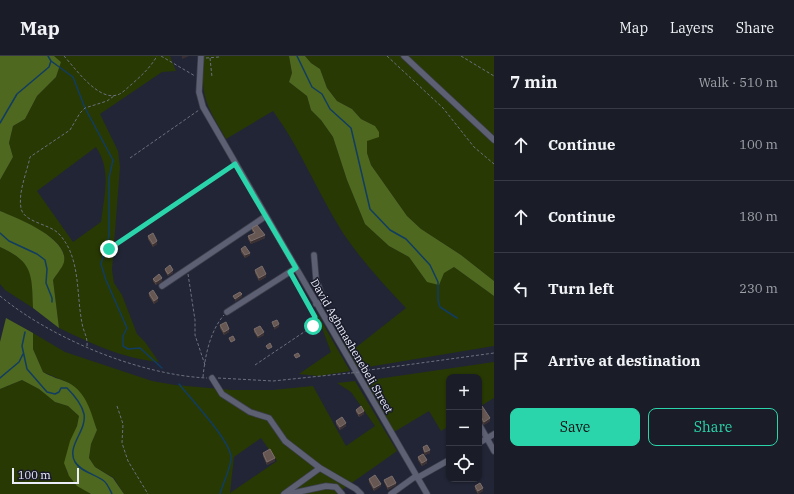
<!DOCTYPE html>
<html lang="en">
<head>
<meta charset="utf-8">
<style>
	:root { --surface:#1a1c28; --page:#272934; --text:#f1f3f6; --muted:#9fa1a8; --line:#383a45; --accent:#2bd5ac }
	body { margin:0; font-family:"IBM Plex Serif",serif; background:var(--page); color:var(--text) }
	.controls { position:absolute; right:12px; bottom:12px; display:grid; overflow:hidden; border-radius:8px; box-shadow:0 1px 3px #0004 }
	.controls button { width:36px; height:36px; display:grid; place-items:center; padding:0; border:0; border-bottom:1px solid var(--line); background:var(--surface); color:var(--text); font:20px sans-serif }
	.scale { position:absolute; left:12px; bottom:10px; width:67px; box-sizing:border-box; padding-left:4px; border:2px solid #ebedf8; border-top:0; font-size:11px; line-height:14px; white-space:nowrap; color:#ebedf8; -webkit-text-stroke:3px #191b2b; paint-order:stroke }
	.stop { position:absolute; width:12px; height:12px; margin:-9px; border:3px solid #2bd5ac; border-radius:50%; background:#fff }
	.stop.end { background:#2bd5ac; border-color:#fff; box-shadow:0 1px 4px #0008 }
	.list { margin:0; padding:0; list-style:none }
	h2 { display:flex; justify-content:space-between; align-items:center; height:52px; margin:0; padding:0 16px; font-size:17px }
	h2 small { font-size:13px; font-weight:400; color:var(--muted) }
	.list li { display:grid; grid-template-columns:26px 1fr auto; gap:12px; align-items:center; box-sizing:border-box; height:72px; padding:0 16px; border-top:1px solid var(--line) }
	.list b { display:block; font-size:15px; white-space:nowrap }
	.list em { font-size:13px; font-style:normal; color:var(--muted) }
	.actions { display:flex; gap:8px; padding:12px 16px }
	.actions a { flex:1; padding:9px 0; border:1px solid var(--accent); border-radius:8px; text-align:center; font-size:14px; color:var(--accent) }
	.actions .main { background:var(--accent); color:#111 }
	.icon { flex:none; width:22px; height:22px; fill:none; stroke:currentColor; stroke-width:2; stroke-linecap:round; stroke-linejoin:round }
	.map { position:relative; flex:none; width:494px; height:438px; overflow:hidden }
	header { display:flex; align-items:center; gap:24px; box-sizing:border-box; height:56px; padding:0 20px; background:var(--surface); border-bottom:1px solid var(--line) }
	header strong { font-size:19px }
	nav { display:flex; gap:22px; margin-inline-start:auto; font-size:14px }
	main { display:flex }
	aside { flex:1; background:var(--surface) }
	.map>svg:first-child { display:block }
	.green { fill:#283904; fill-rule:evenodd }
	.forest { fill:#4e681f }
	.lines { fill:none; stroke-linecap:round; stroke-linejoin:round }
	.stream { stroke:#113c63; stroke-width:1.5 }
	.minor-casing { stroke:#3d3f4c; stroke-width:7 }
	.path { stroke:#6d707e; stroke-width:1; stroke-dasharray:3 2; stroke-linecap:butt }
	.minor { stroke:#5d6073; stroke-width:5.5 }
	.path-bridge { stroke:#6d707e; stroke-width:1; stroke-dasharray:3 2; stroke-linecap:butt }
	.wall { fill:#56453e }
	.shaded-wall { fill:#3b3032 }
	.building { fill:#665752; stroke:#7b6e6c }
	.route { stroke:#2bd5ac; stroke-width:5 }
	.labels { text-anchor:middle; stroke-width:3; stroke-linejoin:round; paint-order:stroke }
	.street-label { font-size:11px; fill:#ebedf8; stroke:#191b2b }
</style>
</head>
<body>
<header>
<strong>Map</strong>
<nav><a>Map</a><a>Layers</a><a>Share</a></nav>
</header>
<main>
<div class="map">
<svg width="494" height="438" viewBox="0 0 494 438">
	<rect width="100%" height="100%" fill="#222535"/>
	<path class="green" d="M54,0H170L176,15L162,16L100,58L118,95L120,111L112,214L114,227L122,239L137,278L145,286L159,306C121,302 93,288 59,272L53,224C56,219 63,211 64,205C69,182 17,163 0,155V124L13,101L9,87L13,70L25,63L37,40L56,21L61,6ZM96,91C112,115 104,140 101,166L73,186L37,135Z
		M204,0H289L292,17L289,26L307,40L311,54L321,64L333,81L347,124L365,168L389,190L409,201L427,226L454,211L494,240V290L356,313L340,286L346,284L354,293L406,252C384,229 361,204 343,177C318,138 301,93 273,55L226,83C206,48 200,41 204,0Z
		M305,0H401L494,88V225L461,199L421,173L407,160L371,109L367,97V85L375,70L361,63L352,53L337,45L327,32L320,13L311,7Z
		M406,0H494V82Z
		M0,191C34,207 32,217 33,252L5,234L0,228Z
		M316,256L350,315L319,320L299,318L331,296Z
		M33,277L65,296L152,325L175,329L232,334H273L313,330L346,390L375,370L351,336L337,327L355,325L397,395L336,438H124L114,422L95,411L89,402L91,388L97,374L79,335L69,327L43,316L33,293ZM261,382L277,405L230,437L234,401Z
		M494,306V342L479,351V321H449V370L441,375L429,355L394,376L363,325Z
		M22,324L39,333L55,346L68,350L79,360C73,396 46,412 91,438H0V333Z"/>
	<path class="forest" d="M0,0H54L61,6L56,21L37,40L25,63L13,70L9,87L13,101L0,124Z
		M289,0H305L311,7L320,13L327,32L337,45L352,53L361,63L375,70L379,76V81L367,85V97L371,109L407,160L421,173L461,199L494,225V240L454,211L444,217L439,229L427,226L409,201L389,190L365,168L347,124L333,81L321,64L311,54L307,40L289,26L292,17Z
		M0,155C17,162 69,182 64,206C63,211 56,219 53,224L59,272L33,252C32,218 33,206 0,191Z
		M6,262L33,277V293L43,316C51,321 60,323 69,327C87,337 91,357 97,374L91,388L89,402L95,411L113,422L124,438H91L77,430L69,420L64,407L70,385L77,370L79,360L68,350L55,346L39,333L22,324L0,333V286Z"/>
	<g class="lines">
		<path class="stream" d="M297,0L312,31L322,38L330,53L351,72L370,153L390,174L406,183L430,209L438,226V244L440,251L457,262
			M51,5L73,21L85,52L113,104L109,122V180L101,208L106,224L127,272L123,280V290L128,293L140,292L162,312
			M0,67L17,38L49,11L51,5L48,0
			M0,177L9,185L37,198L45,204L47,213L46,227L52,242V246
			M25,276L22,290L27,313L47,336L55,338L59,336L61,332H67C74,339 82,349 84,358C87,375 66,390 75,406C81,416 95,418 104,425C107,427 110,434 112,438
			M0,322L19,306L23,298
			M179,328C190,342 233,387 231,403C230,414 223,427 220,438"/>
		<g class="minor-casing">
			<path id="minor" d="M201,0L199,36L203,51L427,438
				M404,0L494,84
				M314,199L316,223L323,242L321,246L316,248
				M162,230L266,160
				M227,256L296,212
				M212,322L222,338L250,356L269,362L285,385L320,412L356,433L361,438
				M479,368L494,395
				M479,387L494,378
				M417,422L449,404
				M284,438L320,412
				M289,438L326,430L336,431L342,438
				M391,438L416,420"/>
		</g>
		<path class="path" d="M64,0C75,12 98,45 117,39C122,38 128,31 132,28C142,19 150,12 157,0
			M161,0L195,20
			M387,0L443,52L474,91L494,108
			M461,0L494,20
			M206,2L219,1
			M210,2L212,21
			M130,102L199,54
			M109,193L231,110
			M188,218L195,264V279L205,309
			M0,240C52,283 140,319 207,322
			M87,290C88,281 83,275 82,267C76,237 81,200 58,177C49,168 23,166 21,152C18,136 27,116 30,101L70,74L80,57L85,52L107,45L114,40
			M255,309L313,270L315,267V261L292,220
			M362,315L494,297
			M203,321C205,300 210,275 224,259
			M218,322L273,325L350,317
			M117,350L123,368L122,387L128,405L148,438"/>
		<use href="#minor" class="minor"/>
		<path class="path-bridge" d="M351,317L360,316"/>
	</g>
	<path class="wall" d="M252,172L265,182L251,188L248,183V180L254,177L252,175Z
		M148,180L157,188L153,191L148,183Z
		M241,193L250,199L245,202L241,196Z
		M165,213L173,217L168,220L165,215Z
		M255,214L266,221L259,225L255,217Z
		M153,223L162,225L156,229L153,225Z
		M149,237L158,245L154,248L149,240Z
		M220,269L229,276L224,279L220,272Z
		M254,273L264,279L258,282L254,276Z
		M479,352L490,365L484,369L479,360Z
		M356,354L364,358L359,361L356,356Z
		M336,365L346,370L340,374L336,368Z
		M423,391L430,397L425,399L423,394Z
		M263,397L275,405L267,409L263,400Z
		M418,401L427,407L422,410L418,404Z
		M369,423L381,430L374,435L369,426Z
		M384,424L396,429L388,434L384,426Z
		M475,430L483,435L478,438L475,433Z"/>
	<path class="shaded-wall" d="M182,0H189L182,3Z
		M265,179V182L251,188V185Z
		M157,185V188L153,191V188Z
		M250,197V199L245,202V199Z
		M173,214V217L168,220V218Z
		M266,218V221L259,225V222Z
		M162,222V225L156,229V226Z
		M242,238V241L235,246V243Z
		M158,242V245L154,248V245Z
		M279,268V271L274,274V271Z
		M229,273V276L224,279V276Z
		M264,276V279L258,282V280Z
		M364,355V358L359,361V358Z
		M490,362V365L484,369V366Z
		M346,367V370L340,374V371Z
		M430,394V397L425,399V396Z
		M275,402V405L267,409V406Z
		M427,404V407L422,410V407Z
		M396,427V429L388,434V431Z
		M381,428V430L374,435V432Z
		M483,432V435L478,438V435Z"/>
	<path class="building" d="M257,169L265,179L251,185L248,180L255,177L252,172Z
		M153,177L157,185L153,188L148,180Z
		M245,190L250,197L245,199L241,193Z
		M170,209L173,214L168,218L165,213Z
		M262,210L266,218L259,222L255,214Z
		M159,218L162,222L156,226L153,223Z
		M153,234L158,242L154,245L149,237Z
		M240,236L242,238L235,243L233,240Z
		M277,264L279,268L274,271L272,266Z
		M226,266L229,273L224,276L220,269Z
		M260,270L264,276L258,280L254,273Z
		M233,280L235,284L231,286L229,282Z
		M270,287L272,291L268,293L266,290Z
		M298,297L300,300L296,302L294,299Z
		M361,350L364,355L359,358L356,354Z
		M482,350L490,362L484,366L479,357V352Z
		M342,361L346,367L340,371L336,365Z
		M427,389L430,394L425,396L423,391Z
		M270,393L275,402L267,406L263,397Z
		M423,398L427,404L422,407L418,401Z
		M375,419L381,428L374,432L369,423Z
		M392,420L396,427L388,431L384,424Z
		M480,427L483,432L478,435L475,430Z"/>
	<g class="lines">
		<path class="route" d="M109,193L235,108L296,212L290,216L315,261V267L313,270"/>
	</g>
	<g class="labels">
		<g class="street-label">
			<text transform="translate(352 290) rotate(60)" y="4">David Aghmashenebeli Street</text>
		</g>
	</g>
</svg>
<div class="controls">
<button>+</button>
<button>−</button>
<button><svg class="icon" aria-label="locate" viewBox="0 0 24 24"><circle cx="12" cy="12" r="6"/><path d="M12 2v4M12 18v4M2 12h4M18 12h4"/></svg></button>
</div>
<div class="scale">100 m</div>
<div class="stop" style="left:313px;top:270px"></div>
<div class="stop end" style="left:109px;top:193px"></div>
</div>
<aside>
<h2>7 min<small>Walk · 510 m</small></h2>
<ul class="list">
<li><svg class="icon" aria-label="ahead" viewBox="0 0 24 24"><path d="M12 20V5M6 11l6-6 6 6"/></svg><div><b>Continue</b></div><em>100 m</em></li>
<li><svg class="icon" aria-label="ahead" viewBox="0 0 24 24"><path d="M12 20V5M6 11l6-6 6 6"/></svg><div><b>Continue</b></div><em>180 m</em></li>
<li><svg class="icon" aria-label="left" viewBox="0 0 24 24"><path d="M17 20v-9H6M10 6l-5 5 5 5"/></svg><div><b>Turn left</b></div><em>230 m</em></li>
<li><svg class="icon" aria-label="arrive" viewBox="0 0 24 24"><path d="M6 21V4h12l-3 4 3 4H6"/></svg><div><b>Arrive at destination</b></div></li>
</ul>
<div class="actions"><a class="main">Save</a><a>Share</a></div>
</aside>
</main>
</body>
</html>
